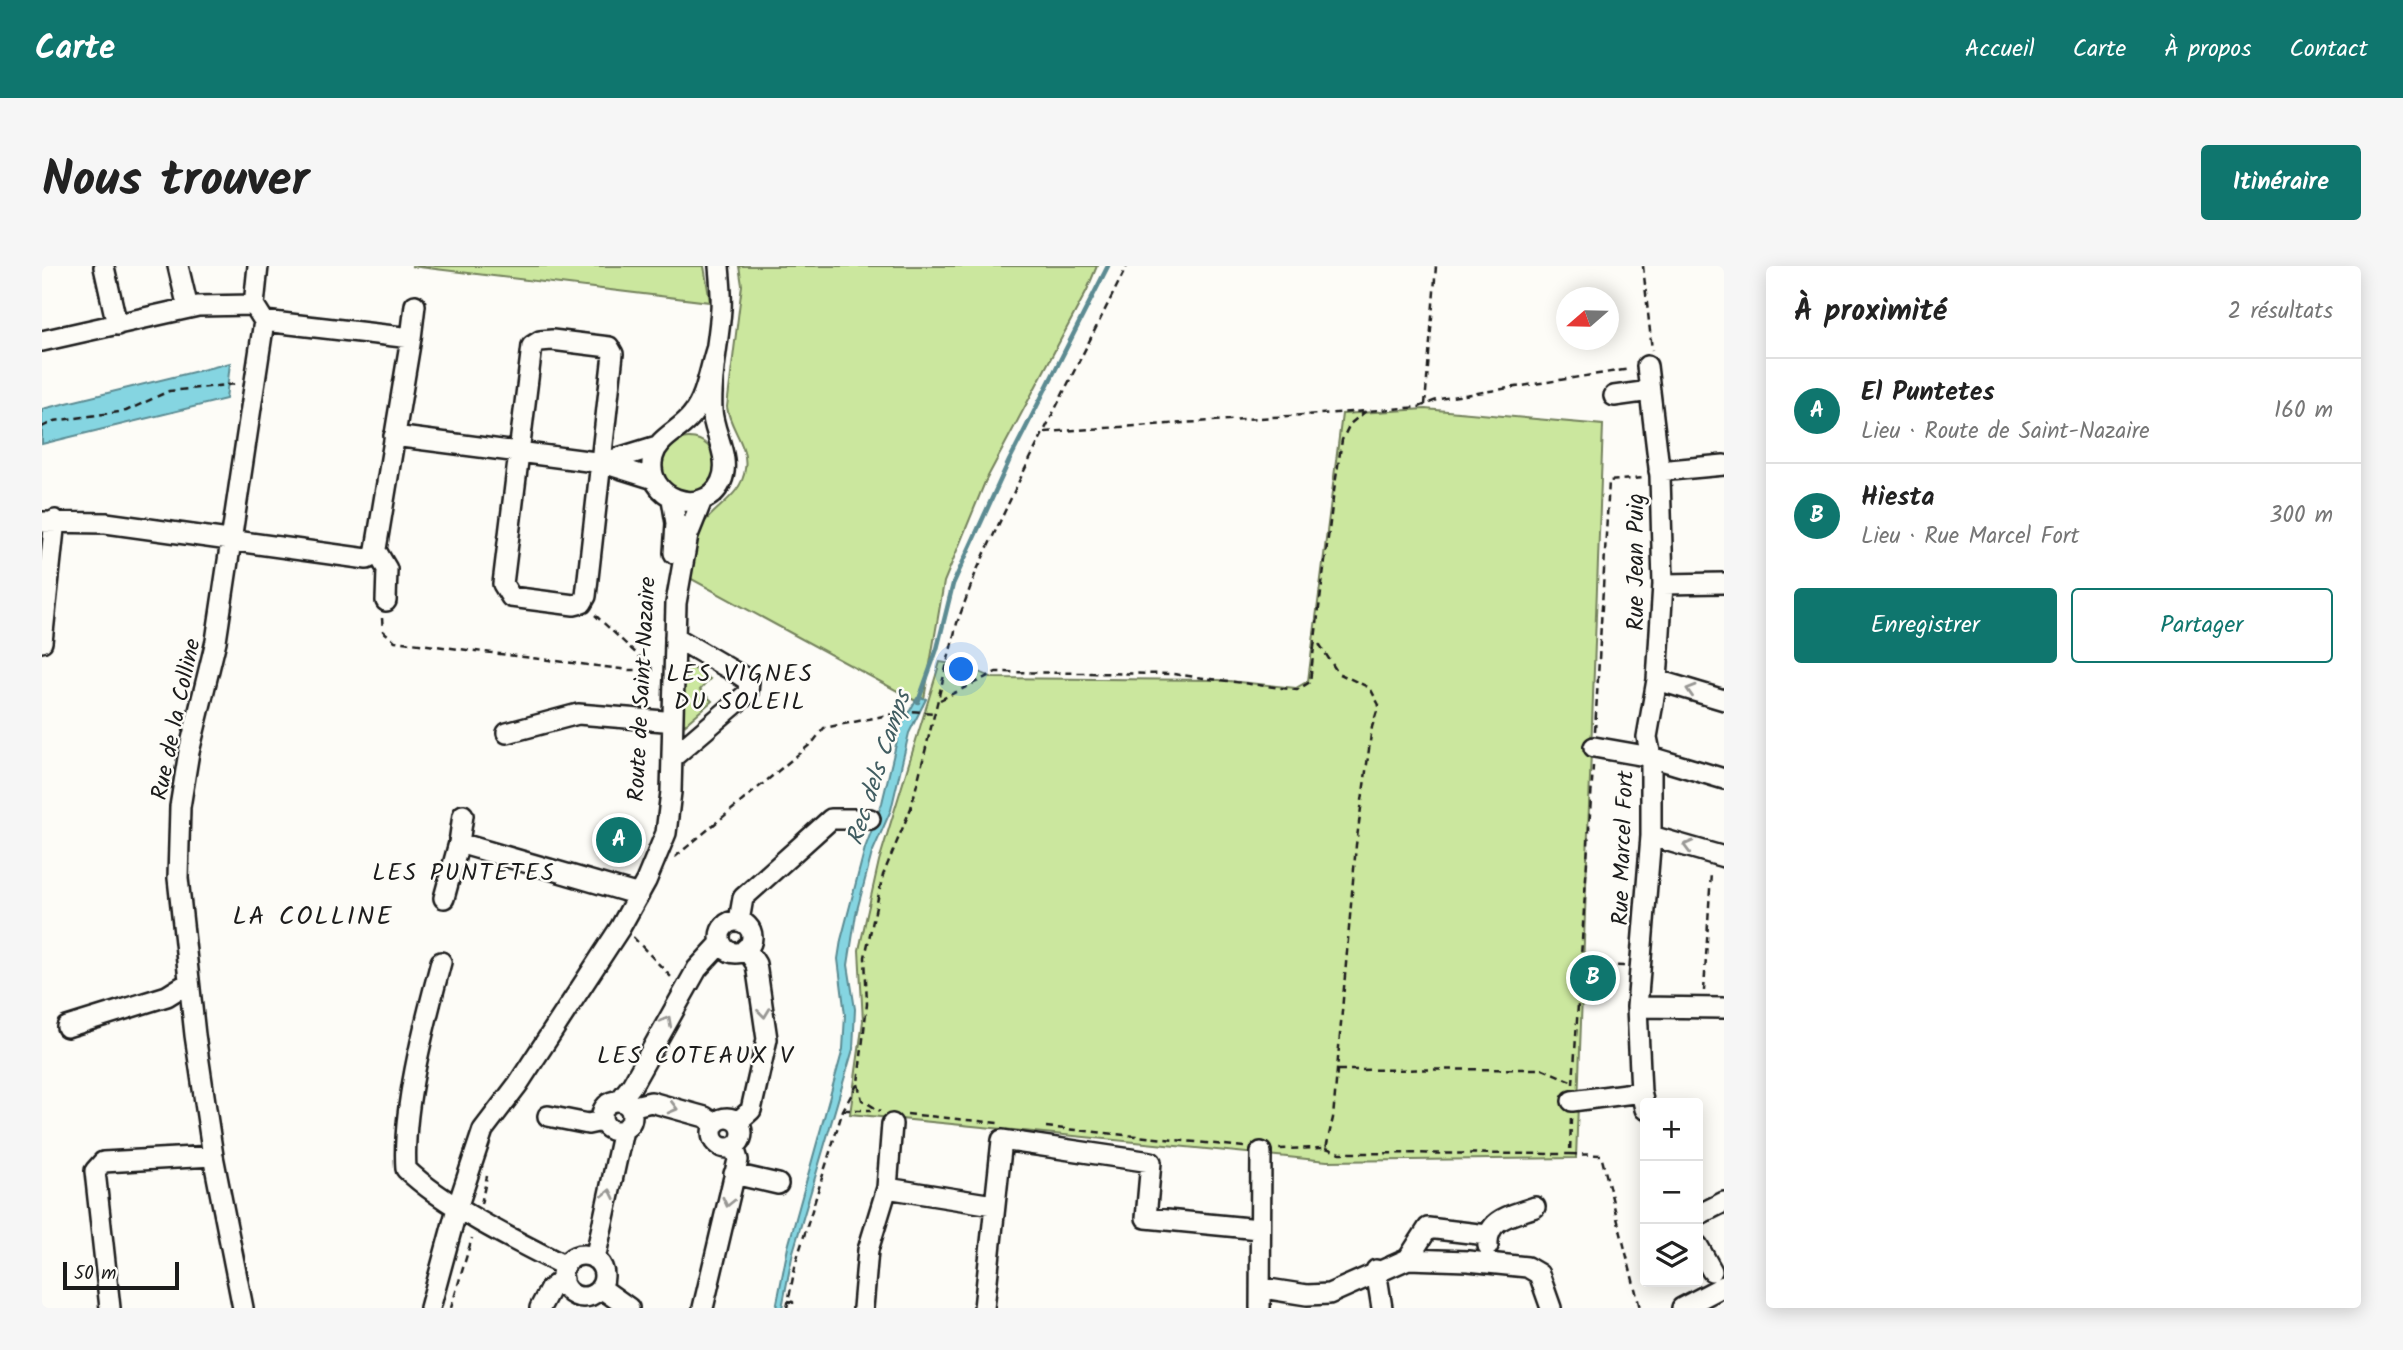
<!DOCTYPE html>
<html lang="fr">
<head>
<meta charset="utf-8">
<style>
	:root { --surface:#fff; --page:#f6f6f6; --text:#222; --muted:#767676; --line:#e0e0e0; --accent:#0f766e }
	body { margin:0; font-family:Kalam,sans-serif; background:var(--page); color:var(--text) }
	.controls { position:absolute; right:21px; bottom:21px; display:grid; overflow:hidden; border-radius:7px; box-shadow:0 4px 18px #0003 }
	.controls button { width:63px; height:63px; display:grid; place-items:center; padding:0; border:0; border-bottom:2px solid var(--line); background:var(--surface); color:var(--text); font:35px sans-serif }
	.compass { position:absolute; left:1514px; top:21px; width:63px; height:63px; border-radius:50%; background:var(--surface); box-shadow:0 4px 18px #0003; rotate:250deg }
	.scale { position:absolute; left:21px; bottom:18px; width:116px; box-sizing:border-box; padding-left:7px; border:4px solid #1c1c1c; border-top:0; font-size:19px; line-height:24px; white-space:nowrap; color:#1c1c1c; -webkit-text-stroke:5px #fdfcf7; paint-order:stroke }
	.you { position:absolute; left:920px; top:404px; width:24px; height:24px; margin:-18px; border:5px solid #fff; border-radius:50%; background:#1a73e8; box-shadow:0 0 0 10px #1a73e833 }
	.badge { display:grid; place-items:center; width:46px; height:46px; border-radius:50%; background:var(--accent); color:#fff; font-size:23px; font-weight:700 }
	.pin { position:absolute; translate:-50% -50%; border:4px solid #fff; box-shadow:0 2px 7px #0006 }
	.list { margin:0; padding:0; list-style:none }
	h2 { display:flex; justify-content:space-between; align-items:center; height:91px; margin:0; padding:0 28px; font-size:30px }
	h2 small { font-size:23px; font-weight:400; color:var(--muted) }
	.list li { display:grid; grid-template-columns:46px 1fr auto; gap:21px; align-items:center; box-sizing:border-box; height:105px; padding:0 28px; border-top:2px solid var(--line) }
	.list b { display:block; font-size:26px; white-space:nowrap }
	.list p { margin:0; font-size:23px; white-space:nowrap; color:var(--muted) }
	.list em { font-size:23px; font-style:normal; color:var(--muted) }
	.actions { display:flex; gap:14px; padding:21px 28px }
	.actions a { flex:1; padding:16px 0; border:2px solid var(--accent); border-radius:7px; text-align:center; font-size:24px; color:var(--accent) }
	.actions .main { background:var(--accent); color:#fff }
	.icon { flex:none; width:38px; height:38px; fill:none; stroke:currentColor; stroke-width:2; stroke-linecap:round; stroke-linejoin:round }
	.map { position:relative; flex:none; width:1682px; height:1042px; overflow:hidden; border-radius:7px }
	header { display:flex; align-items:center; gap:42px; box-sizing:border-box; height:98px; padding:0 35px; background:var(--accent); color:#fff }
	header strong { font-size:33px }
	nav { display:flex; gap:38px; margin-inline-start:auto; font-size:24px }
	.intro { display:flex; align-items:center; justify-content:space-between; box-sizing:border-box; height:168px; padding:0 42px }
	h1 { margin:0; font-size:49px }
	.button { padding:18px 32px; border-radius:7px; background:var(--accent); color:#fff; font-size:24px; font-weight:700 }
	main { display:flex; gap:42px; padding:0 42px }
	aside { flex:1; background:var(--surface); border-radius:7px; box-shadow:0 4px 18px #0003 }
	.map>svg:first-child { display:block }
	.green { fill:#cbe79e; stroke:#74825d; stroke-width:2 }
	.water { fill:#85d5e1; stroke:#5b8b92; stroke-width:2 }
	.lines { fill:none; stroke-linecap:round; stroke-linejoin:round }
	.stream { stroke:#5b8b92; stroke-width:4.5 }
	.minor-casing { stroke:#1c1c1c; stroke-width:24 }
	.path { stroke:#1c1c1c; stroke-width:2.5; stroke-dasharray:7 5; stroke-linecap:butt }
	.minor { stroke:#fdfcf7; stroke-width:19 }
	.oneway { stroke:#989794 }
	.labels { text-anchor:middle; stroke-width:5; stroke-linejoin:round; paint-order:stroke }
	.street-label { font-size:23px; fill:#1c1c1c; stroke:#fdfcf7 }
	.neighbourhood-label { font-size:24px; letter-spacing:2px; fill:#1c1c1c; stroke:#fdfcf7 }
	.water-label { font-size:24px; font-style:italic; fill:#415d61; stroke:#fdfcf7 }
	.quarter-label { font-size:26px; letter-spacing:2px; fill:#1c1c1c; stroke:#fdfcf7 }
</style>
</head>
<body>
<header>
<strong>Carte</strong>
<nav><a>Accueil</a><a>Carte</a><a>À propos</a><a>Contact</a></nav>
</header>
<div class="intro"><h1>Nous trouver</h1><a class="button">Itinéraire</a></div>
<main>
<div class="map">
<svg width="1682" height="1042" viewBox="0 0 1682 1042">
	<rect width="100%" height="100%" fill="#fdfcf7"/>
	<filter id="ink" filterUnits="userSpaceOnUse"><feTurbulence type="fractalNoise" baseFrequency=".0143" numOctaves="2"/><feDisplacementMap in="SourceGraphic" scale="14" xChannelSelector="R" yChannelSelector="G"/><feConvolveMatrix kernelMatrix="1 2 1 2 8 2 1 2 1" color-interpolation-filters="sRGB"/></filter>
	<g filter="url(#ink)">
		<path class="green" d="M369,0H662L668,36Z
			M697,0H1055L1045,24L943,216L902,316L881,439L644,310C649,295 651,270 661,258C675,239 700,229 703,203C707,180 688,163 685,141L700,19Z
			M1383,143L1561,159L1534,892L1285,895L808,848L821,755L817,684L837,595L898,396L923,400L951,412L1177,414L1254,422L1266,415L1300,148Z
			M620 199a27 27 0 1 1 54 0a27 27 0 1 1-54 0Z
			M640,395L668,413L658,424L670,435L640,461Z"/>
		<path class="water" d="M188,97L184,133L0,178V143Z
			M878,431L884,433L867,467L849,544L830,587L814,648L806,699L813,743L811,783L751,986L740,1042H734L746,981L801,783L803,749L796,693L799,674L823,582L840,537L858,462L875,432Z"/>
		<g class="lines">
			<path class="stream" d="M876,436L895,383L911,318L967,195L1066,0"/>
			<g class="minor-casing">
				<path id="minor" d="M136,0L146,42
					M62,1L75,59
					M369,72L373,39
					M510,74L567,81L571,88L544,330L540,337L532,339L469,331L461,318L490,80L498,75Z
					M0,75L156,40L212,39
					M674,84C667,106 664,132 650,149C638,165 616,171 611,191C601,232 661,254 679,216C690,193 671,167 670,144C668,110 677,76 679,43C680,29 678,14 677,0
					M1572,130L1608,125
					M352,170L561,197L612,213
					M563,196L615,180
					M1617,205L1682,199
					M630,233L634,257L632,287
					M0,256L64,257L325,293L333,289L369,72L222,55
					M335,286L345,303L344,335
					M1621,318L1682,317
					M0,376L13,254
					M1615,414L1682,434
					M465,467L536,448L622,455
					M1552,481L1609,491L1682,513
					M630,492L706,427L707,415L698,409L633,371
					M1609,570L1682,591
					M417,577L421,549
					M402,632L417,577L597,629
					M697,655L701,632L789,553H828
					M678 671a16 16 0 1 1 32 0a16 16 0 1 1-32 0Z
					M399,696C383,757 360,841 364,903C402,940 475,976 523,1000
					M1595,741L1682,742
					M25,761L125,730L146,717
					M578,834L590,819L655,703L679,677
					M560 850a15 15 0 1 1 30 0a15 15 0 1 1-30 0Z
					M1530,835L1599,826
					M588,841L609,836L663,851L673,858
					M1603,843L1599,826L1595,741L1609,570V491L1605,471L1615,414L1621,318L1618,210L1605,100
					M506,850L546,858L560,855
					M670 867a15 15 0 1 1 30 0a15 15 0 1 1-30 0Z
					M693,854L699,853L709,844L725,773L714,698L704,682
					M692,908L736,918
					M845,922L951,939
					M1656,949L1682,936
					M1446,980C1444,952 1471,949 1493,941
					M1656,980L1670,1005
					M520 1010a21 21 0 1 1 42 0a21 21 0 1 1-42 0Z
					M553,993L581,864
					M1366,993L1386,962L1445,969
					M1334,1004L1340,1042
					M559,1022L587,1042
					M1220,1022L1265,1029L1287,1028L1366,993L1426,995L1485,1001L1497,1008L1509,1042
					M68,1042L53,905L61,896L171,890
					M201,1042L171,890L153,769L136,612L138,541L147,486L174,375L222,55L212,39L216,0
					M388,1042L416,939L441,864L476,818L578,662L604,615L624,567L629,526L634,337L646,269L660,234
					M498,1042L508,1023L521,1013
					M661,1042L696,894L692,881
					M821,1042L826,984L845,922L850,858
					M942,1042L960,874L1109,896L1104,952L1217,963
					M1218,1042L1219,886
					M1640,1042L1682,1020"/>
			</g>
			<path class="path" d="M1601,0L1610,84
				M1383,139L1394,0
				M0,161L12,155L84,145L127,125L195,118
				M1003,166L1324,145
				M553,349L612,404
				M340,352L341,365L353,375L587,404H612
				M1272,381L1292,225L1300,174L1308,158L1324,145L1377,141L1397,133L1588,103
				M898,434L954,406L1131,408L1255,424L1268,416L1272,381L1278,379L1296,407L1328,422L1337,439L1330,461L1314,579L1291,852L1284,882L1235,883
				M1553,465L1567,215L1601,212
				M633,591L771,476L782,462L866,445L894,447
				M591,671L630,712
				M1539,699L1582,700
				M1662,725L1669,606
				M1296,804L1501,803L1531,816
				M816,818L820,834L838,845
				M1531,818L1551,500
				M801,844H829
				M865,848L956,857
				M1529,852L1528,888L1559,889L1598,1042
				M1004,861L1203,881
				M1284,882L1298,887L1528,888
				M439,938L445,910
				M746,1035L751,1036V1042
				M409,1042L430,972
				M745,1042L754,996L801,844L816,817L825,738L823,691L841,609L869,542L915,357L934,306L979,211L1085,0"/>
			<use href="#minor" class="minor"/>
		</g>
		<defs><path id="oneway-chevron" d="M-2-3.5L2.5 0L-2 3.5" fill="none" stroke-width="1.6" stroke-linecap="round" stroke-linejoin="round" transform="scale(1.75)"/></defs>
		<g class="oneway">
			<use href="#oneway-chevron" transform="translate(1649 424) rotate(-163)"/>
			<use href="#oneway-chevron" transform="translate(1646 580) rotate(-165)"/>
			<use href="#oneway-chevron" transform="translate(722 747) rotate(83)"/>
			<use href="#oneway-chevron" transform="translate(625 755) rotate(-61)"/>
			<use href="#oneway-chevron" transform="translate(631 842) rotate(15)"/>
			<use href="#oneway-chevron" transform="translate(567 928) rotate(-78)"/>
			<use href="#oneway-chevron" transform="translate(686 936) rotate(103)"/>
		</g>
	</g>
	<g class="labels">
		<g class="street-label">
			<text transform="translate(1593 296) rotate(-90)" y="8">Rue Jean Puig</text>
			<text transform="translate(599 423) rotate(-87)" y="8">Route de Saint-Nazaire</text>
			<text transform="translate(133 453) rotate(-78)" y="8">Rue de la Colline</text>
			<text transform="translate(1580 582) rotate(-88)" y="8">Rue Marcel Fort</text>
		</g>
		<g class="neighbourhood-label">
			<text x="698" y="415">LES VIGNES<tspan x="698" dy="28">DU SOLEIL</tspan></text>
			<text x="422" y="614">LES PUNTETES</text>
			<text x="654" y="797">LES COTEAUX V</text>
		</g>
		<g class="water-label">
			<text transform="translate(836 502) rotate(-72)" y="8">Rec dels Camps</text>
		</g>
		<g class="quarter-label">
			<text x="271" y="658">LA COLLINE</text>
		</g>
	</g>
</svg>
<div class="controls">
<button>+</button>
<button>−</button>
<button><svg class="icon" aria-label="layers" viewBox="0 0 24 24"><path d="M12 4l9 5-9 5-9-5zM3 14l9 5 9-5"/></svg></button>
</div>
<svg class="compass" viewBox="-18 -18 36 36"><path d="M0-13l5 13h-10z" fill="#e53935"/><path d="M0 13l5-13h-10z" fill="#767676"/></svg>
<div class="scale">50 m</div>
<div class="you"></div>
<div class="pin badge" style="left:577px;top:574px">A</div>
<div class="pin badge" style="left:1551px;top:712px">B</div>
</div>
<aside>
<h2>À proximité<small>2 résultats</small></h2>
<ul class="list">
<li><span class="badge">A</span><div><b>El Puntetes</b><p>Lieu · Route de Saint-Nazaire</p></div><em>160 m</em></li>
<li><span class="badge">B</span><div><b>Hiesta</b><p>Lieu · Rue Marcel Fort</p></div><em>300 m</em></li>
</ul>
<div class="actions"><a class="main">Enregistrer</a><a>Partager</a></div>
</aside>
</main>
</body>
</html>
